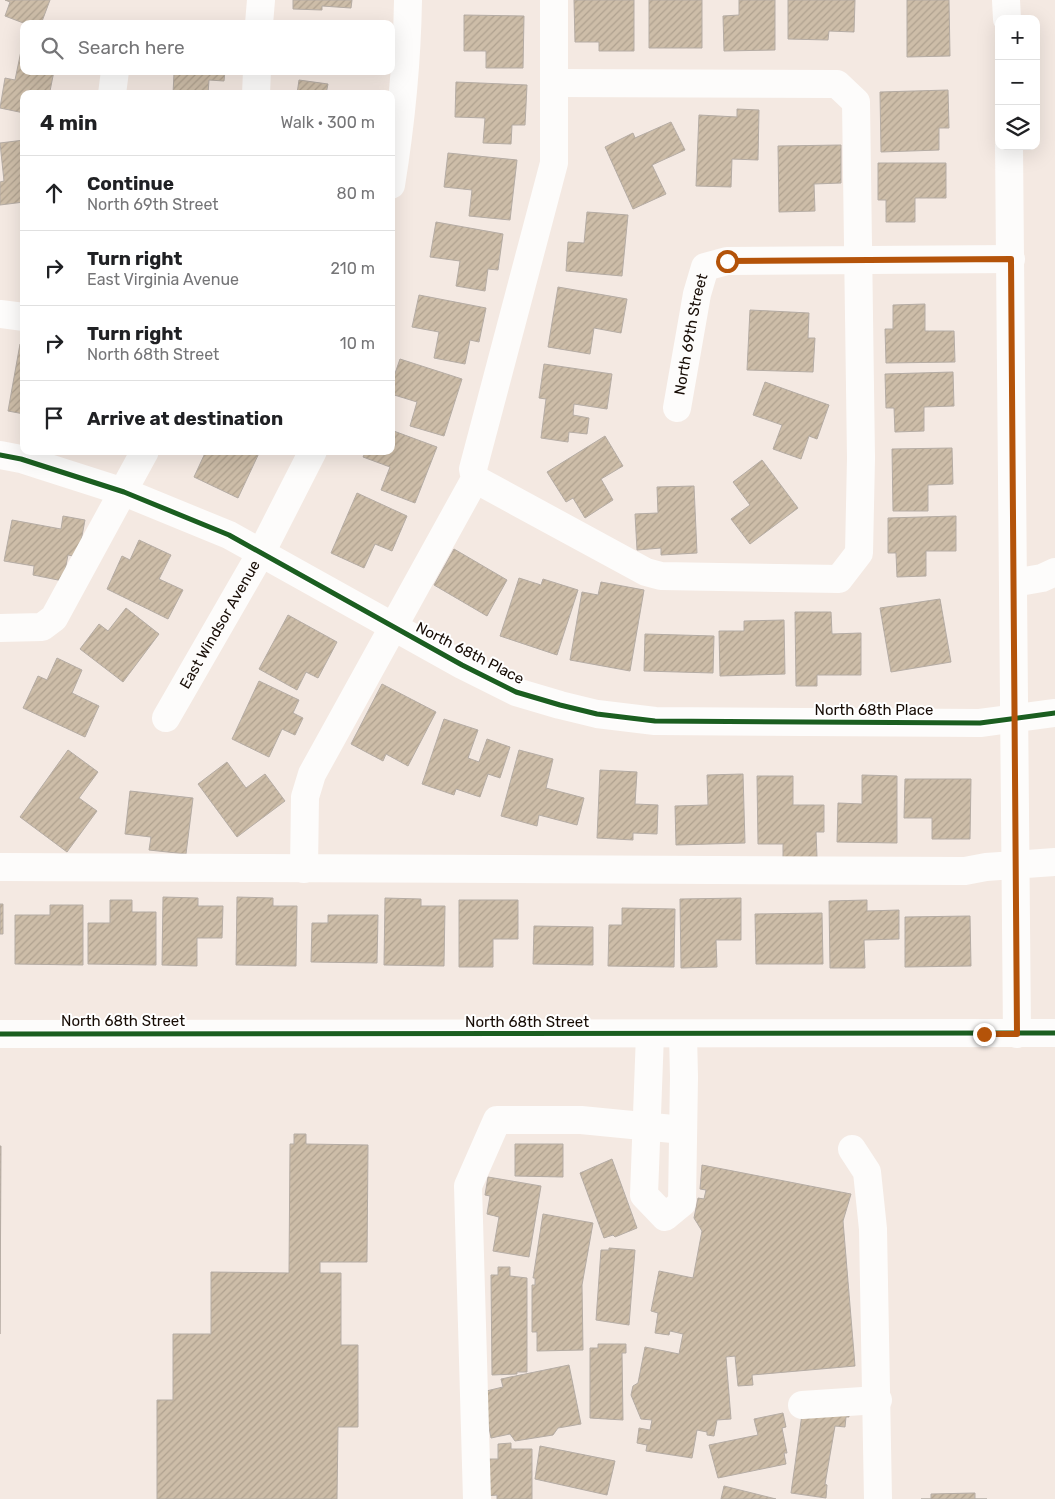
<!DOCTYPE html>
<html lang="en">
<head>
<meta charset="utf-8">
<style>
	:root { --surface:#fff; --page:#f2f2f2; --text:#202124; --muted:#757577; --line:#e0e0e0 }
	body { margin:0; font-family:Rubik,sans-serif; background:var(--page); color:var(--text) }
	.controls { position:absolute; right:15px; top:15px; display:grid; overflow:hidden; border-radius:10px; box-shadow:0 5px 20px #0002 }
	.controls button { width:45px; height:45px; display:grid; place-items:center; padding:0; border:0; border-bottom:1px solid var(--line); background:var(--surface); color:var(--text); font:25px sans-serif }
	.stop { position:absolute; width:15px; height:15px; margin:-11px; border:4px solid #b45309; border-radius:50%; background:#fff }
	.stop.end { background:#b45309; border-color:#fff; box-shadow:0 1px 5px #0008 }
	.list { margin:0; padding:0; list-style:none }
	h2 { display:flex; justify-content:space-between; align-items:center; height:65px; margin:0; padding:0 20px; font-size:21px }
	h2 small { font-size:16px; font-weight:400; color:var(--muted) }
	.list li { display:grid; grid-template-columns:32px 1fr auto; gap:15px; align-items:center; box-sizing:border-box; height:75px; padding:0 20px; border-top:1px solid var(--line) }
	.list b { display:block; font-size:19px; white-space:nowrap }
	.list p { margin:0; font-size:16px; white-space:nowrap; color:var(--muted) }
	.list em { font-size:16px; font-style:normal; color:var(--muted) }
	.icon { flex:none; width:28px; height:28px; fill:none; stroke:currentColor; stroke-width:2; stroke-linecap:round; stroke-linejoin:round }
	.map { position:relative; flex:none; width:1055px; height:1499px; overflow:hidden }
	.search { position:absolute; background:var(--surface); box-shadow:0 5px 20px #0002; left:20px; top:20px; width:375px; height:55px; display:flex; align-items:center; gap:12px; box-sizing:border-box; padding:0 18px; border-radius:10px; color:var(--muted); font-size:19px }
	.panel { position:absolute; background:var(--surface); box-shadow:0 5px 20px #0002; left:20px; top:90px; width:375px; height:365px; border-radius:10px }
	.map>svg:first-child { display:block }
	.building { fill:url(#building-hatch); stroke:#b5aca4 }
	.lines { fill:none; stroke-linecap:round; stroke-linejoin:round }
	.minor { stroke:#fdfcfb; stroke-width:28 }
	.cycleway-casing { stroke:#fff; stroke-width:8 }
	.cycleway { stroke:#1b5e20; stroke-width:5 }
	.route { stroke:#b45309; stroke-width:6 }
	.labels { text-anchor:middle; stroke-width:4; stroke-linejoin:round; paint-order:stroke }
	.street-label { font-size:15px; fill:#170c05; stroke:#fff }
</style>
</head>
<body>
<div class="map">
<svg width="1055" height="1499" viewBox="0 0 1055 1499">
	<defs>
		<pattern id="building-hatch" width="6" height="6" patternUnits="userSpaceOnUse" patternTransform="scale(1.25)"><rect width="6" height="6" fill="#cdbda8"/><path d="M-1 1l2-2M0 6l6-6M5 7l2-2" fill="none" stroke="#afa18f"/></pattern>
	</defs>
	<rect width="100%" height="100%" fill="#f4e9e2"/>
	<path class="building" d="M5,0H50L41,24H26L5,16L10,2Z
		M293,0H352L351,8L322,6V10L293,9Z
		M574,0H634V51H599V42H575Z
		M649,0H702V48H649Z
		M739,0H775V50L724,51L723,16L739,15Z
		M788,0H855L854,32L829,31L828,40L788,39Z
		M907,0H949L950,56L907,57Z
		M464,15L524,16L523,68H486V51H464Z
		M21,51L24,52V71H54L50,91L52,94H24V113L0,108L5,78L15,80Z
		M190,71H225L224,81L209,80L208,94H173L174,73L190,74Z
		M299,80L328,84L326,94H297Z
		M456,82L527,85L525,125H512L511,144L483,143L485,118L455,117Z
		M948,90L949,128H939V150L881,152L880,92Z
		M737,109L759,110L758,160L732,159L731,187L696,186L699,115L737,117Z
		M671,122L685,150L652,165L666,194L633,209L605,147L633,133L635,138Z
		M24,140V202L0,205V182L4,181L0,143Z
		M841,145V183L814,184L815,211L779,212L778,146Z
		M448,153L517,160L510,220L469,216L472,190L444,187Z
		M878,163H946V198H915V222H886V200H878Z
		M587,212L628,215L622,276L566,271L568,242L584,243Z
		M436,222L503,234L498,270L488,269L485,291L456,286L460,261L430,257Z
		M558,287L627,299L621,333L594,328L590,354L548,347Z
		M419,295L486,308L479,342L470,340L465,364L434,358L439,332L412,327Z
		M925,304V331H954L955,362L886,363L885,329H893V305Z
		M750,310L809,313L808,338H815L813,372L747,370Z
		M20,344L24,345V414L8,411Z
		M400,359L462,379L444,436L410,426L417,402L391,394V385Z
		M544,364L612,374L607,409L574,404L573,415L589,418L587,434L569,432L568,442L541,438L546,399L539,398Z
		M953,372L954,406L924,407V431L895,432L894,408H886L885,374Z
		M765,382L829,405L817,439L809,436L801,459L773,449L782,425L753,415Z
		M391,430L437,447L415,503L381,490L390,467L363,457L366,451H391Z
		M605,436L623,466L601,479L613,500L585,518L573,498L566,502L547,472Z
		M952,448L953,484L928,485V511H893L892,449Z
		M206,451L214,455L215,451H260L238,498L194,477Z
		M762,460L798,508L750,544L731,519L750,505L733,482Z
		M694,486L697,553L661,555V548L637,550L635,514L658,513L657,487Z
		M357,493L407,516L392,551L375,544L364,568L331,553Z
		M63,516L85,520L78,557L68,555L63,581L33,575L34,566L4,561L12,520L61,529Z
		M956,516V551H926V576L897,577L896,553H888V518Z
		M139,540L171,555L159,579L183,590L168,619L107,589L122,556L130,560Z
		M454,549L507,580L487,616L434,585Z
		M519,578L541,585L543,579L578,590L557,655L500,636Z
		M601,582L644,590L630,671L570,660L582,592L598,595Z
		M940,599L951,662L891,672L880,608Z
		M126,608L159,634L123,682L80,649L99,624L108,631Z
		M795,612H831L832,634L861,633V675H817V686H796Z
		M288,615L337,642L318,678L306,672L297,690L259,669Z
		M784,620L785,674L720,676L719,631H744V621Z
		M645,634L714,636L713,673L644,671Z
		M57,658L82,670L72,693L99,706L85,737L23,708L38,676L47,680Z
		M259,681L299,700L293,713L303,718L295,735L282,729L269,757L232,739Z
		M382,684L436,712L408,766L386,754L383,761L351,744Z
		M444,719L478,730L468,758L479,762L487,739L510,747L500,778L488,774L480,797L456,789L454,795L422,784Z
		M68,750L98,772L79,798L97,811L67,852L20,817Z
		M519,750L553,759L546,788L584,798L577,825L539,815L537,826L501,816Z
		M227,762L246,788L265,774L285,801L237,837L198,784Z
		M600,770L637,772L635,804L658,805L657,834L633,833V840L597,838Z
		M743,774L745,843L676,845L675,806L708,805L707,775Z
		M862,775L897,776V843L837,842L838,803L862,804Z
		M757,776H793V805H824V832H816L817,857L783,858V844H758Z
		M905,779H971L970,839H932V818H904Z
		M130,791L193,798L186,854L149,850L151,837L125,834Z
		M163,897L198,898V906H223L222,938H197V966L162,965Z
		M237,897L273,898V906H297L296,966L236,965Z
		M385,898L421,899V906H445L444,966L384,965Z
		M741,898V940H716L717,967L681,968L680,899Z
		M110,900H132V912H156V965L88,964V923H110Z
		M459,900H518V939H493V967H459Z
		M867,900V911L899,910V939L864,940L865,968H830L829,901Z
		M0,904H3V934H0Z
		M50,905H83V965L15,964V915H50Z
		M622,908L675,909L674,967L608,966L609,925H622Z
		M822,913L823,964H756L755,914Z
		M328,915H378L377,963L311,962L312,923H328Z
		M970,916L971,966L905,967V917Z
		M534,926L593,927V965L533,964Z
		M294,1134H306V1144L368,1145L367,1262H320V1273H341V1345H358V1427H338L337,1499H157V1400H173V1334H211V1272L289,1273L290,1144H294Z
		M515,1144H563V1177L515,1176Z
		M0,1146H1L0,1334Z
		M612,1159L637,1228L615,1237L613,1235L604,1238L580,1173Z
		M702,1165L851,1194L843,1221L855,1366L752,1375L753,1385L738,1386L735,1356L726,1357L731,1419L717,1420L714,1436L707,1435V1432L697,1430L692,1458L646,1451L647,1445L637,1443L639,1428L650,1430L652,1420L641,1419L631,1395L633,1386L638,1383L645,1347L679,1354L683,1334L670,1331L669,1335L655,1333L658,1313L651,1311L659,1271L693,1278L702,1231L694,1218L698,1198L704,1199L706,1190L700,1189Z
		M488,1177L541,1186L529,1257L493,1251L499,1217L487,1214L490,1196L485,1195Z
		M543,1214L593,1223L582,1285L583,1350L537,1351V1332H532V1285H535V1278H533Z
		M609,1248L635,1250L629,1325L596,1320L601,1250H609Z
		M498,1267H510V1276L527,1278V1372H517V1374L492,1375L491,1275H498Z
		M598,1344H626V1353H622L623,1420L590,1418V1348H598Z
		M569,1365L581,1424L558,1428L553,1435L515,1441L510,1434L491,1438L482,1392L503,1387L501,1379Z
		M803,1407L849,1414V1417H846L845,1427L835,1426L825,1484L827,1485L826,1498L791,1493Z
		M783,1413L786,1427L782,1428L787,1453H784L786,1464L718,1478L709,1445L758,1435L754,1419Z
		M511,1443V1449H532V1499H497V1495L486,1496L485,1459H498V1444Z
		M540,1446L615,1461L607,1495L535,1479Z
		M724,1486L776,1499H721Z
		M975,1493V1499H987H921H931V1494Z"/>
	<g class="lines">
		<g class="minor">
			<path d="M1006,0L1007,19"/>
			<path d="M259,24L261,0"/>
			<path d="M112,94L115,71"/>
			<path d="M256,94L257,71"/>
			<path d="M1009,146L1017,1034"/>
			<path d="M391,185C401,123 407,62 408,0"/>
			<path d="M0,314L24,317"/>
			<path id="s1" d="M677,408L697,294L705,267L727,261L1011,259"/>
			<path d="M0,455L21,459L124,492L229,535L462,665L516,692L560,705L597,714L655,721L980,723L1055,713"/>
			<path d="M475,479L646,572L661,576L839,579L859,553L861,458L856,102L837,84L554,83"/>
			<path d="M1013,583L1042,578L1055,572"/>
			<path d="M0,628L42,627L54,618L145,451"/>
			<path id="s2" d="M166,718L261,553L313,451"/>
			<path d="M0,867L965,871L986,867L1055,862"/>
			<path d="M304,869L305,797L312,774L475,479L473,469L554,163V0"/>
			<path d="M0,1034L1055,1033"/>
			<path d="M650,1034L644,1195L665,1217L682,1203L684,1077L683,1034"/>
			<path d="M852,1149L867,1172L873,1229L878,1499"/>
			<path d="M802,1405L878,1400"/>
			<path d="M477,1499L468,1186L497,1120H581L683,1130"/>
		</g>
		<g class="cycleway-casing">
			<path id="cycleway" d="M0,455L21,459L124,492L229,535L462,665L516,692L560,705L597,714L655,721L980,723L1055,713
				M0,1034L1055,1033"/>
		</g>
		<use href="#cycleway" class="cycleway"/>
	</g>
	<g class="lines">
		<path class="route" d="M727,261L1011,259L1017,1034H984"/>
	</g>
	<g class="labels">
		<g class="street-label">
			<text dy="5" stroke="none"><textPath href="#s1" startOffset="75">North 69th Street</textPath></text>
			<text dy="5" stroke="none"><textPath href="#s2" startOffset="108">East Windsor Avenue</textPath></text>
			<text transform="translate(470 653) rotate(27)" y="5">North 68th Place</text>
			<text x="874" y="715">North 68th Place</text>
			<text x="123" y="1026">North 68th Street</text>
			<text x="527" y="1027">North 68th Street</text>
		</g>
	</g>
</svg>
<div class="controls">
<button>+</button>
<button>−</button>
<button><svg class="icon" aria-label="layers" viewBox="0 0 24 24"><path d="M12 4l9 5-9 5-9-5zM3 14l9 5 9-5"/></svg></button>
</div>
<div class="stop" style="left:727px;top:261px"></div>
<div class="stop end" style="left:984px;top:1034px"></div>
<div class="search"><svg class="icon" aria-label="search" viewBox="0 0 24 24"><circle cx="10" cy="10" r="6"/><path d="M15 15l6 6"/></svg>Search here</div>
<section class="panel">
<h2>4 min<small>Walk · 300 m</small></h2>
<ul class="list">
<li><svg class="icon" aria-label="ahead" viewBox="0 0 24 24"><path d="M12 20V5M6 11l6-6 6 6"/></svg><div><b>Continue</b><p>North 69th Street</p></div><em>80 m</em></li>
<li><svg class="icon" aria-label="right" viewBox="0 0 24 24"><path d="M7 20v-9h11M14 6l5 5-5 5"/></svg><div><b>Turn right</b><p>East Virginia Avenue</p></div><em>210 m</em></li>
<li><svg class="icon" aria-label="right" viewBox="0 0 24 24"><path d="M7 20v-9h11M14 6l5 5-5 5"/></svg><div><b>Turn right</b><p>North 68th Street</p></div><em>10 m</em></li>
<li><svg class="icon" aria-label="arrive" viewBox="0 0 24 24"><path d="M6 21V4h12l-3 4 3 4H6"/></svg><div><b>Arrive at destination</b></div></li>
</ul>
</section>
</div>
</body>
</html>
